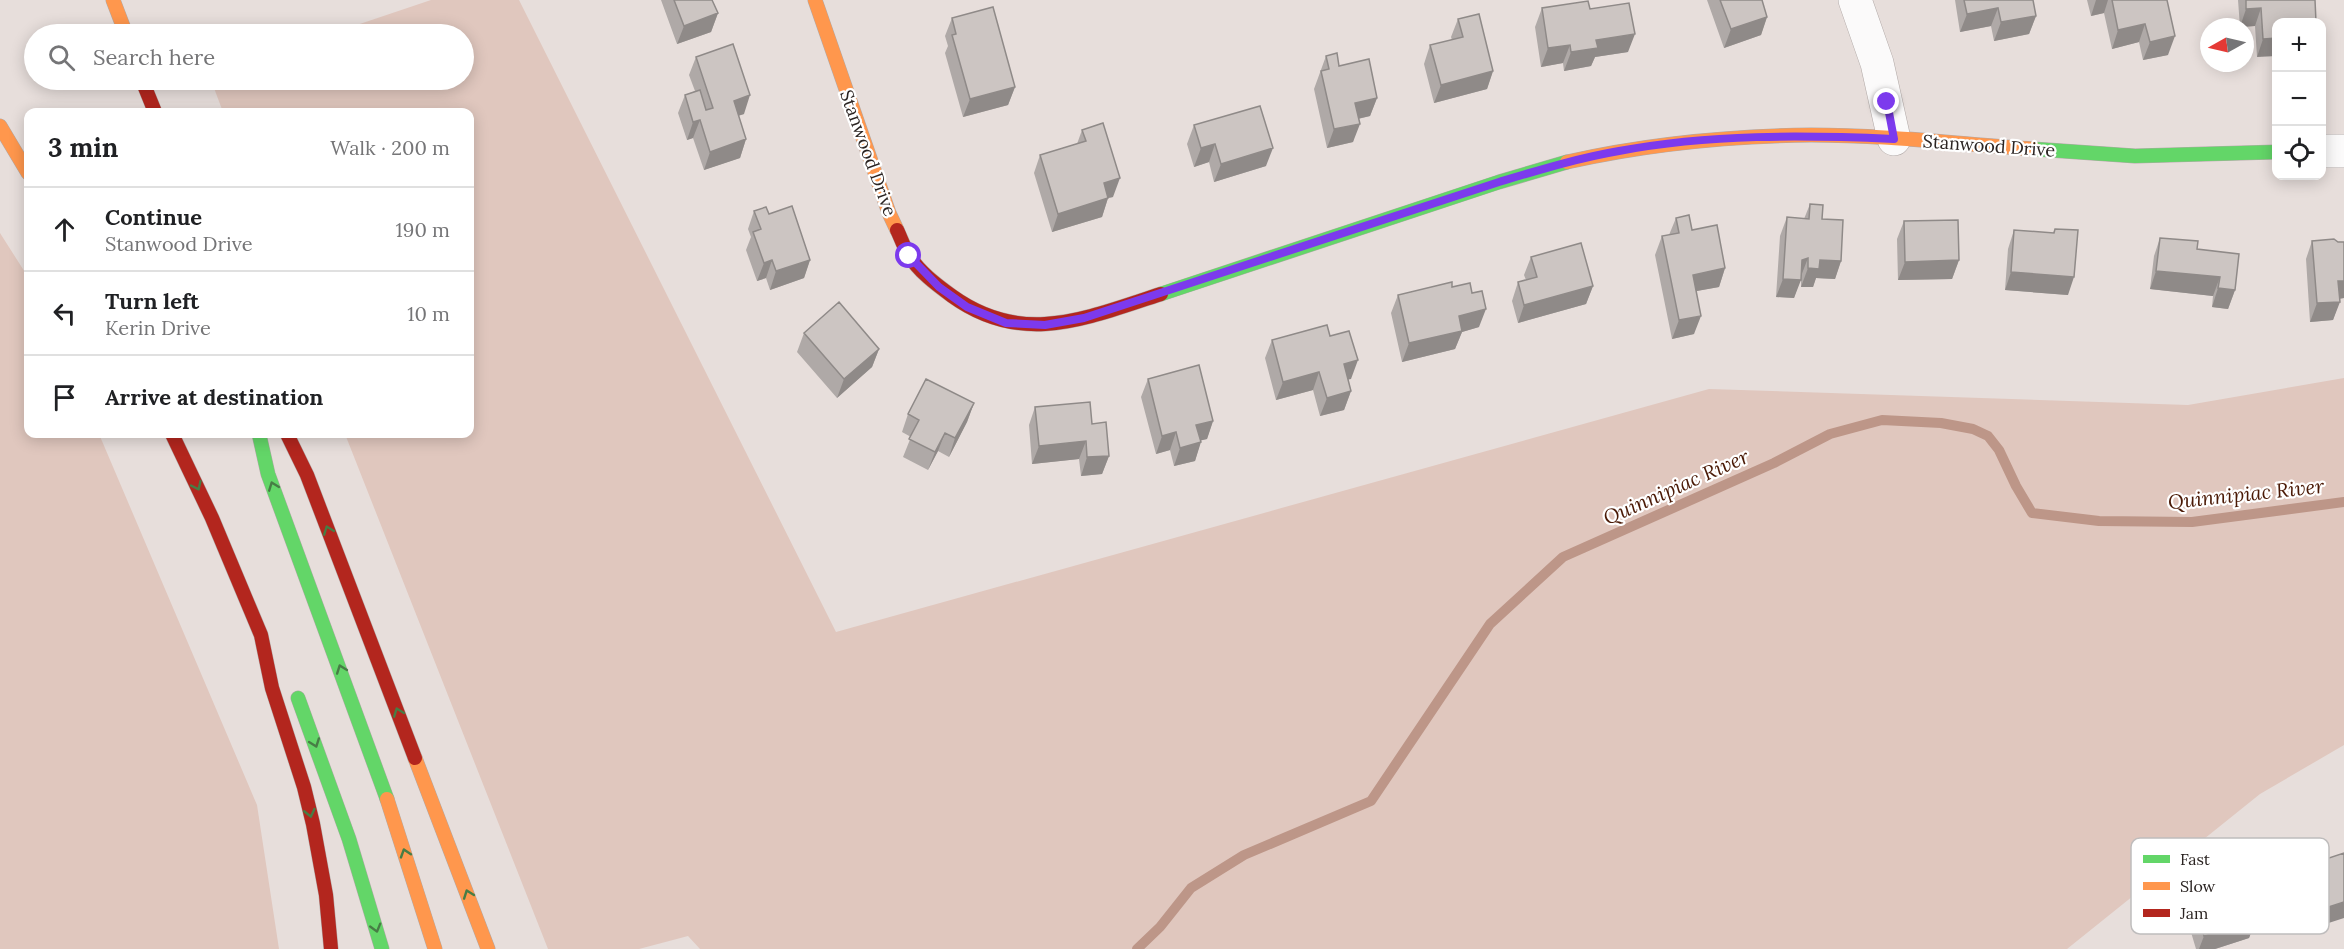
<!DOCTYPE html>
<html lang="en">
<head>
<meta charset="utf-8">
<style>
	:root { --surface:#fff; --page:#f2f2f2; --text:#202124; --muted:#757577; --line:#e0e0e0 }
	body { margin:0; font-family:Lora,serif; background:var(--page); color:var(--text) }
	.controls { position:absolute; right:18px; top:18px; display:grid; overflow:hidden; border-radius:12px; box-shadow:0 3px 15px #0003 }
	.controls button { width:54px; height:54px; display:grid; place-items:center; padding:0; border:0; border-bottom:2px solid var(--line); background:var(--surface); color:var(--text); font:30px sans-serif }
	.compass { position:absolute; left:2200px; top:18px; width:54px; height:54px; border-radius:50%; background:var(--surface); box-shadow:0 3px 15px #0003; rotate:262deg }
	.stop { position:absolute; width:18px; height:18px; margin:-14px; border:4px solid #7c3aed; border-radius:50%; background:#fff }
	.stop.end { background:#7c3aed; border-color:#fff; box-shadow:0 2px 6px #0008 }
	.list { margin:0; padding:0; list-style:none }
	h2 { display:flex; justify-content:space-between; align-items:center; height:78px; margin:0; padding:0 24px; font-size:26px }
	h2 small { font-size:20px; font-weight:400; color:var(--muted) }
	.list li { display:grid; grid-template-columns:39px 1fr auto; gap:18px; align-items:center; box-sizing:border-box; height:84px; padding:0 24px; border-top:2px solid var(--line) }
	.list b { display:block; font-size:22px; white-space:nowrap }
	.list p { margin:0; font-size:20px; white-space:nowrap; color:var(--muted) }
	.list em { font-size:20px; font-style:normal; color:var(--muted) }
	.icon { flex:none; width:33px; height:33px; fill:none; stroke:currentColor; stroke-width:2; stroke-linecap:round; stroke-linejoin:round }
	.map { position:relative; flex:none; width:2344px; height:949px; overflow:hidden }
	.search { position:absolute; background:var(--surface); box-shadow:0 3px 15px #0003; left:24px; top:24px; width:450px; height:66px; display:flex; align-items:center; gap:15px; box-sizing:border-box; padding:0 21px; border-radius:33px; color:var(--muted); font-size:22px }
	.panel { position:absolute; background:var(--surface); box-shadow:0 3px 15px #0003; left:24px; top:108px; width:450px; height:330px; border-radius:12px }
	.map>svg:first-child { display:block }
	.green { fill:#e0c7be }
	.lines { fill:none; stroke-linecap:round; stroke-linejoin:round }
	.stream { stroke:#bd9688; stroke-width:10 }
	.street-casing { stroke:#b1a9a7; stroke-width:34 }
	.fast-casing { stroke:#b1a9a7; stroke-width:15 }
	.slow-casing { stroke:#b1a9a7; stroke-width:15 }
	.jam-casing { stroke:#b1a9a7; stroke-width:15 }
	.street { stroke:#fbfafa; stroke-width:33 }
	.fast { stroke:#63d668; stroke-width:14 }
	.slow { stroke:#ff974d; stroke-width:14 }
	.jam { stroke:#b3261e; stroke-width:14 }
	.wall { fill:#afa9a7 }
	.shaded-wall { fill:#8f8a88 }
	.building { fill:#ccc5c2; stroke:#8f8a88; stroke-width:1.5 }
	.oneway { stroke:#477d45 }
	.route { stroke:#7c3aed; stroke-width:8 }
	.labels { text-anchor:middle; stroke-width:4.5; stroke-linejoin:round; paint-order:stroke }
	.street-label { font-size:18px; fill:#2b2422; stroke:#fff }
	.water-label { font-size:20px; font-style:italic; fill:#4a1905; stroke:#fff }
	.key { fill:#fff; stroke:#bfbdbd; stroke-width:1.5 }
	.key-label { font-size:16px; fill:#2b2422 }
</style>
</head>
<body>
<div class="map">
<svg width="2344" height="949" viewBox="0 0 2344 949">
	<rect width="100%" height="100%" fill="#e7dedb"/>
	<path class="green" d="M431,0H519L836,632L1709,389L2188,405L2344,378V745L2260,794L2067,949H700L688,936L639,949H548L345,434H470V112H223L211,80H464V34H330Z
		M0,233L28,277V434H99L257,805L279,949H0Z"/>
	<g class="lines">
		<path class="stream" d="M1137,949L1160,927L1191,888L1244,855L1371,801L1490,624L1563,557L1774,463L1830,434L1882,420L1941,423L1973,429L1988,436L1999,450L2016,486L2032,513L2099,521L2192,522L2344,502"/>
		<g class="street-casing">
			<path id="street" d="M1855,0L1877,63L1894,139
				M2322,151H2344"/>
		</g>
		<g class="fast-casing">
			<path id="fast" d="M2034,149L2135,156L2276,152
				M1161,294L1499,182L1567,162
				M259,434L268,474L387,799
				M298,698L349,839L382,949"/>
		</g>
		<g class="slow-casing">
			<path id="slow" d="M113,0L126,34
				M815,0L889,213L897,230
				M0,126L28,173
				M1567,162C1647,144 1730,136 1811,135C1885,135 1960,144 2034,149
				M415,758L488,949
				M387,799L435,949"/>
		</g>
		<g class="jam-casing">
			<path id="jam" d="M142,80L155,112
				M897,230C901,238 904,248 909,255C918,271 937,285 952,296C1023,347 1086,318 1161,294
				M172,434L212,518L261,635L272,688L304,787L313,824L326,895L331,949
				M287,434L307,475L415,758"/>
		</g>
		<use href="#street" class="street"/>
		<use href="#fast" class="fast"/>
		<use href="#slow" class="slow"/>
		<use href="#jam" class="jam"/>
	</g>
	<path class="wall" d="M661,0H712L718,13L711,32L677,44Z
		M1707,0H1762L1767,17L1761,35L1724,48Z
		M1955,0H2033L2036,16L2029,34L1994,41L1991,26L1960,32Z
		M2087,0H2167L2168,55L2143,60L2139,42L2112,49L2104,13L2091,16Z
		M2238,0H2315L2257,57L2255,26L2240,27Z
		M1542,8L1590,9L1628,52L1595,57L1591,66L1564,71L1563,63L1541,67L1535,27Z
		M952,18L1015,87L1008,105L963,117L945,53L948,46L945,36Z
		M1458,19L1493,71L1487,89L1434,103L1424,64L1430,45L1452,40L1451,37Z
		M1326,56L1377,98L1370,116L1358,119L1353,142L1327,148L1314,89Z
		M696,57L744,114L738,116L746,139L740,158L704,170L693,138L687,140L678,113L685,95L695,91L689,75Z
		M1194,125L1266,166L1214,182L1209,162L1194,167L1187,144Z
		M1082,130L1113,197L1108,198L1102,217L1052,232L1034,173L1040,155L1077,144Z
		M1810,204L1822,219L1841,261L1835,279L1816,278L1813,287H1801V276L1794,298L1776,297L1780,236L1787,217L1804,219Z
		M754,211L769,214L810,260L804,278L770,290L766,278L757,281L746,250L751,237L748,229Z
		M1676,218L1692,230L1725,268L1719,287L1696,291L1694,334L1672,339L1655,255L1662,236L1669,235Z
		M1904,221L1959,260L1952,279L1898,280L1897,239Z
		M2055,229L2068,295L2005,290L2008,249L2014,230L2053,233Z
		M2160,238L2197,249L2235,290L2228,309L2212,307L2213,296L2150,289L2154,256Z
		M2312,241L2344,242V298L2340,299L2333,320L2310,322L2306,259Z
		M1531,257L1593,286L1586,304L1518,323L1512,301L1518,282L1526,280L1524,275Z
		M1452,287L1479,327L1462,332L1455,349L1402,362L1391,313L1398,295Z
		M804,333L879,349L872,367L837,398L797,352Z
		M1330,336L1351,379H1348L1351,391L1344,410L1320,416L1313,390L1276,400L1265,358L1272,340Z
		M1148,379L1213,421L1207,439L1201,440L1195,461L1174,466L1170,450L1156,454L1141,397Z
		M974,403L967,422L949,457L938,451L928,470L903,457L911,437L902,432L908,414Z
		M1035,407L1092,424L1109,456L1102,474L1081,476L1079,459L1032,464L1029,425Z
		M2344,853L2304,931L2289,887L2296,869Z
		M2191,894L2256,920L2249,938L2215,949H2196L2185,912Z"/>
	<path class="shaded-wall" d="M2096,0H2108L2104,13L2091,16Z
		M1998,8L1991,26L1960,32L1967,14Z
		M2261,8L2255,26L2240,27L2246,9Z
		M718,13L711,32L677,44L684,26Z
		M2036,16L2029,34L1994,41L2001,22Z
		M1767,17L1761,35L1724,48L1731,29Z
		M2145,24L2139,42L2112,49L2118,30Z
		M1635,34L1628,52L1595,57L1591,66L1564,71L1571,52L1596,40Z
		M2175,36L2168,55L2143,60L2150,42Z
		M2277,38V56L2257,57L2263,39Z
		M1570,45L1563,63L1541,67L1548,48Z
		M1493,71L1487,89L1434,103L1441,85Z
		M1015,87L1008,105L963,117L970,99Z
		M750,95L744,114L727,119L734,101Z
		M1377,98L1370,116L1348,121L1355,103Z
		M700,120L693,138L687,140L693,122Z
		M1360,124L1353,142L1327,148L1334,129Z
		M746,139L740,158L704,170L710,152Z
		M1215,144L1209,162L1194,167L1201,148Z
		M1273,148L1266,166L1214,182L1221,164Z
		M1120,178L1113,197L1108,198L1102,217L1052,232L1058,214L1104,183Z
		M1808,258L1801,276L1802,260Z
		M772,260L766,278L757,281L764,263Z
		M810,260L804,278L770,290L776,271Z
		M1820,260L1841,261L1835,279L1816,278L1813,287H1801L1808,268Z
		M1959,260L1952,279L1898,280L1905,262Z
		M1725,268L1719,287L1686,293L1693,275Z
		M2156,271L2220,277L2213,296L2150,289Z
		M2011,272L2074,277L2068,295L2005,290Z
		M1783,279L1801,280L1794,298L1776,297Z
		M2338,281H2344V298L2332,299Z
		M1593,286L1586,304L1518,323L1524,305Z
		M2218,288L2235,290L2228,309L2212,307Z
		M2340,302L2333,320L2310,322L2317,303Z
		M1486,309L1479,327L1462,332L1455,349L1402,362L1409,343L1459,316Z
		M1701,316L1694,334L1672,339L1679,320Z
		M879,349L872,367L837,398L844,379Z
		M1358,360L1351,379L1337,382L1344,364Z
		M1319,372L1313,390L1276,400L1283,382Z
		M1351,391L1344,410L1320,416L1327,398Z
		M974,403L967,422L949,457L955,438Z
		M1213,421L1207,439L1190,443L1196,425Z
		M1176,432L1170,450L1156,454L1162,436Z
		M945,433L938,451L928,470L935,452Z
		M1086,441L1079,459L1032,464L1039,446Z
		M1201,442L1195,461L1174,466L1180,448Z
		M1109,456L1102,474L1081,476L1087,457Z
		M2344,902V918L2304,931L2310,913Z
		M2256,920L2249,938L2215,949H2199L2204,936Z"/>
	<path class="building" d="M674,0H712L718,13L684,26Z
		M1720,0H1762L1767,17L1731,29Z
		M1964,0H2033L2036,16L2001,22L1998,8L1967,14Z
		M2112,0H2167L2175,36L2150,42L2145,24L2118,30Z
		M2246,0H2315L2316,22H2277V38L2263,39L2261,8L2246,9Z
		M1588,1L1590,9L1629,3L1635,34L1596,40L1598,48L1571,52L1570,45L1548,48L1542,8Z
		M993,7L1015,87L970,99L952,35L956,34L952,18Z
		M1479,14L1493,71L1441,85L1430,45L1463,37L1458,19Z
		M733,44L750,95L734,101L746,139L710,152L700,120L693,122L685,95L700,90L706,110L713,108L696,57Z
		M1337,53L1339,66L1369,59L1377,98L1355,103L1360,124L1334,129L1321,71L1329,69L1326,56Z
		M1260,106L1273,148L1221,164L1215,144L1201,148L1194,125Z
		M1103,123L1120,178L1104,183L1108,198L1058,214L1040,155L1086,141L1082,130Z
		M1810,204L1823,205L1822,219L1843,220L1841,261L1820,260L1819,269L1808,268V258L1802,260L1801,280L1783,279L1787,217L1809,219Z
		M792,206L810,260L776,271L772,260L764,263L753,232L761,229L754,211L766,207L769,214Z
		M1689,215L1692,230L1717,225L1725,268L1693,275L1701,316L1679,320L1662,236L1679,233L1676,218Z
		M1958,220L1959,260L1905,262L1904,221Z
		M2055,229L2078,230L2074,277L2011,272L2014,230L2054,233Z
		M2160,238L2198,241L2197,249L2239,254L2235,290L2218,288L2220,277L2156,271Z
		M2334,239L2338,242H2344V281H2338L2340,302L2317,303L2312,241Z
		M1581,243L1593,286L1524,305L1518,282L1537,277L1531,257Z
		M1452,282V287L1470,283L1472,293L1482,291L1486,309L1459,316L1462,331L1409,343L1398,295Z
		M839,302L879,349L844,379L804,333Z
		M1327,325L1330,336L1349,331L1358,360L1344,364L1351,391L1327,398L1319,372L1283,382L1272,340Z
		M1199,365L1213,421L1196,425L1201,442L1180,448L1176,432L1162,436L1148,379Z
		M926,379L974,403L955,438L945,433L935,452L909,439L919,420L908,414Z
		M1090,402L1092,424L1106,422L1109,456L1087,457L1086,441L1039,446L1035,407Z
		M2344,853V902L2310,913L2296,869Z
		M2244,878L2256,920L2204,936L2191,894Z"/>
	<defs><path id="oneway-chevron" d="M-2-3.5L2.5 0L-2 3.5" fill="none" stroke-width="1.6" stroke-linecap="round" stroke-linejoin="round" transform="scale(1.5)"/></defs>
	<g class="oneway">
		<use href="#oneway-chevron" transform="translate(197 486) rotate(65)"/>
		<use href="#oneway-chevron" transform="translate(273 486) rotate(-111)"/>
		<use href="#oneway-chevron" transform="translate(328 530) rotate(-111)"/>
		<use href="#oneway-chevron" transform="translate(341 669) rotate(-110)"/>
		<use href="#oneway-chevron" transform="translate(398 712) rotate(-111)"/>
		<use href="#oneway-chevron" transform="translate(315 743) rotate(70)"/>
		<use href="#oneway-chevron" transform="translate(310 813) rotate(77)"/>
		<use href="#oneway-chevron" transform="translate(405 853) rotate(-108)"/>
		<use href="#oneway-chevron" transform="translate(468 894) rotate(-110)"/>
		<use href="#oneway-chevron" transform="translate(376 928) rotate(74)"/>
	</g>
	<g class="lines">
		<path class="route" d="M909,256L939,287L967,307L1006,323L1045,325L1084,318L1499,182C1539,170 1578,158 1619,151C1710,134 1802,135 1894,139L1887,102"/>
	</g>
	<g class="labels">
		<g class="street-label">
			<text transform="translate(1989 146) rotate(4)" y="6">Stanwood Drive</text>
			<text transform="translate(868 153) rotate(70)" y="6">Stanwood Drive</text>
		</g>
		<g class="water-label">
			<text transform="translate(1676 487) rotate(-24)" y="7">Quinnipiac River</text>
			<text transform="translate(2246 494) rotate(-6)" y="7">Quinnipiac River</text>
		</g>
	</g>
	<rect x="2131" y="838" width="198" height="96" rx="9" class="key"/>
	<rect x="2143" y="855" width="27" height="8" fill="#63d668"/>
	<rect x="2143" y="882" width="27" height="8" fill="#ff974d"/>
	<rect x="2143" y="909" width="27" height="8" fill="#b3261e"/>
	<g class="key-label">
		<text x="2180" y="865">Fast</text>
		<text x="2180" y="892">Slow</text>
		<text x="2180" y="919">Jam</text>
	</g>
</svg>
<div class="controls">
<button>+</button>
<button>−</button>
<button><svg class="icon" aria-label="locate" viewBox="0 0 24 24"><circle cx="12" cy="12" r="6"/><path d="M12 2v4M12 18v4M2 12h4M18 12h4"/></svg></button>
</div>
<svg class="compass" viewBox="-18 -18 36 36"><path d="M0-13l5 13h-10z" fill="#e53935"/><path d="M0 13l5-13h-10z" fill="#757577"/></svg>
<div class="stop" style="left:909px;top:256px"></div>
<div class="stop end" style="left:1887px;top:102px"></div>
<div class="search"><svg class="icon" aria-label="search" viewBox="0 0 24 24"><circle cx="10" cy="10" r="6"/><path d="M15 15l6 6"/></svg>Search here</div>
<section class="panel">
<h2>3 min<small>Walk · 200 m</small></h2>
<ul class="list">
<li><svg class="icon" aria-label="ahead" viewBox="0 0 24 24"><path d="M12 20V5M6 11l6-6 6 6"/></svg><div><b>Continue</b><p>Stanwood Drive</p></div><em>190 m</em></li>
<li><svg class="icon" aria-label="left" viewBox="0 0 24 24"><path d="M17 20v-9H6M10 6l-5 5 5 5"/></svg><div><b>Turn left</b><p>Kerin Drive</p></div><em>10 m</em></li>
<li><svg class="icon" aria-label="arrive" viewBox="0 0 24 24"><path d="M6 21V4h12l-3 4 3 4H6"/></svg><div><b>Arrive at destination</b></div></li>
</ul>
</section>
</div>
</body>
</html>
